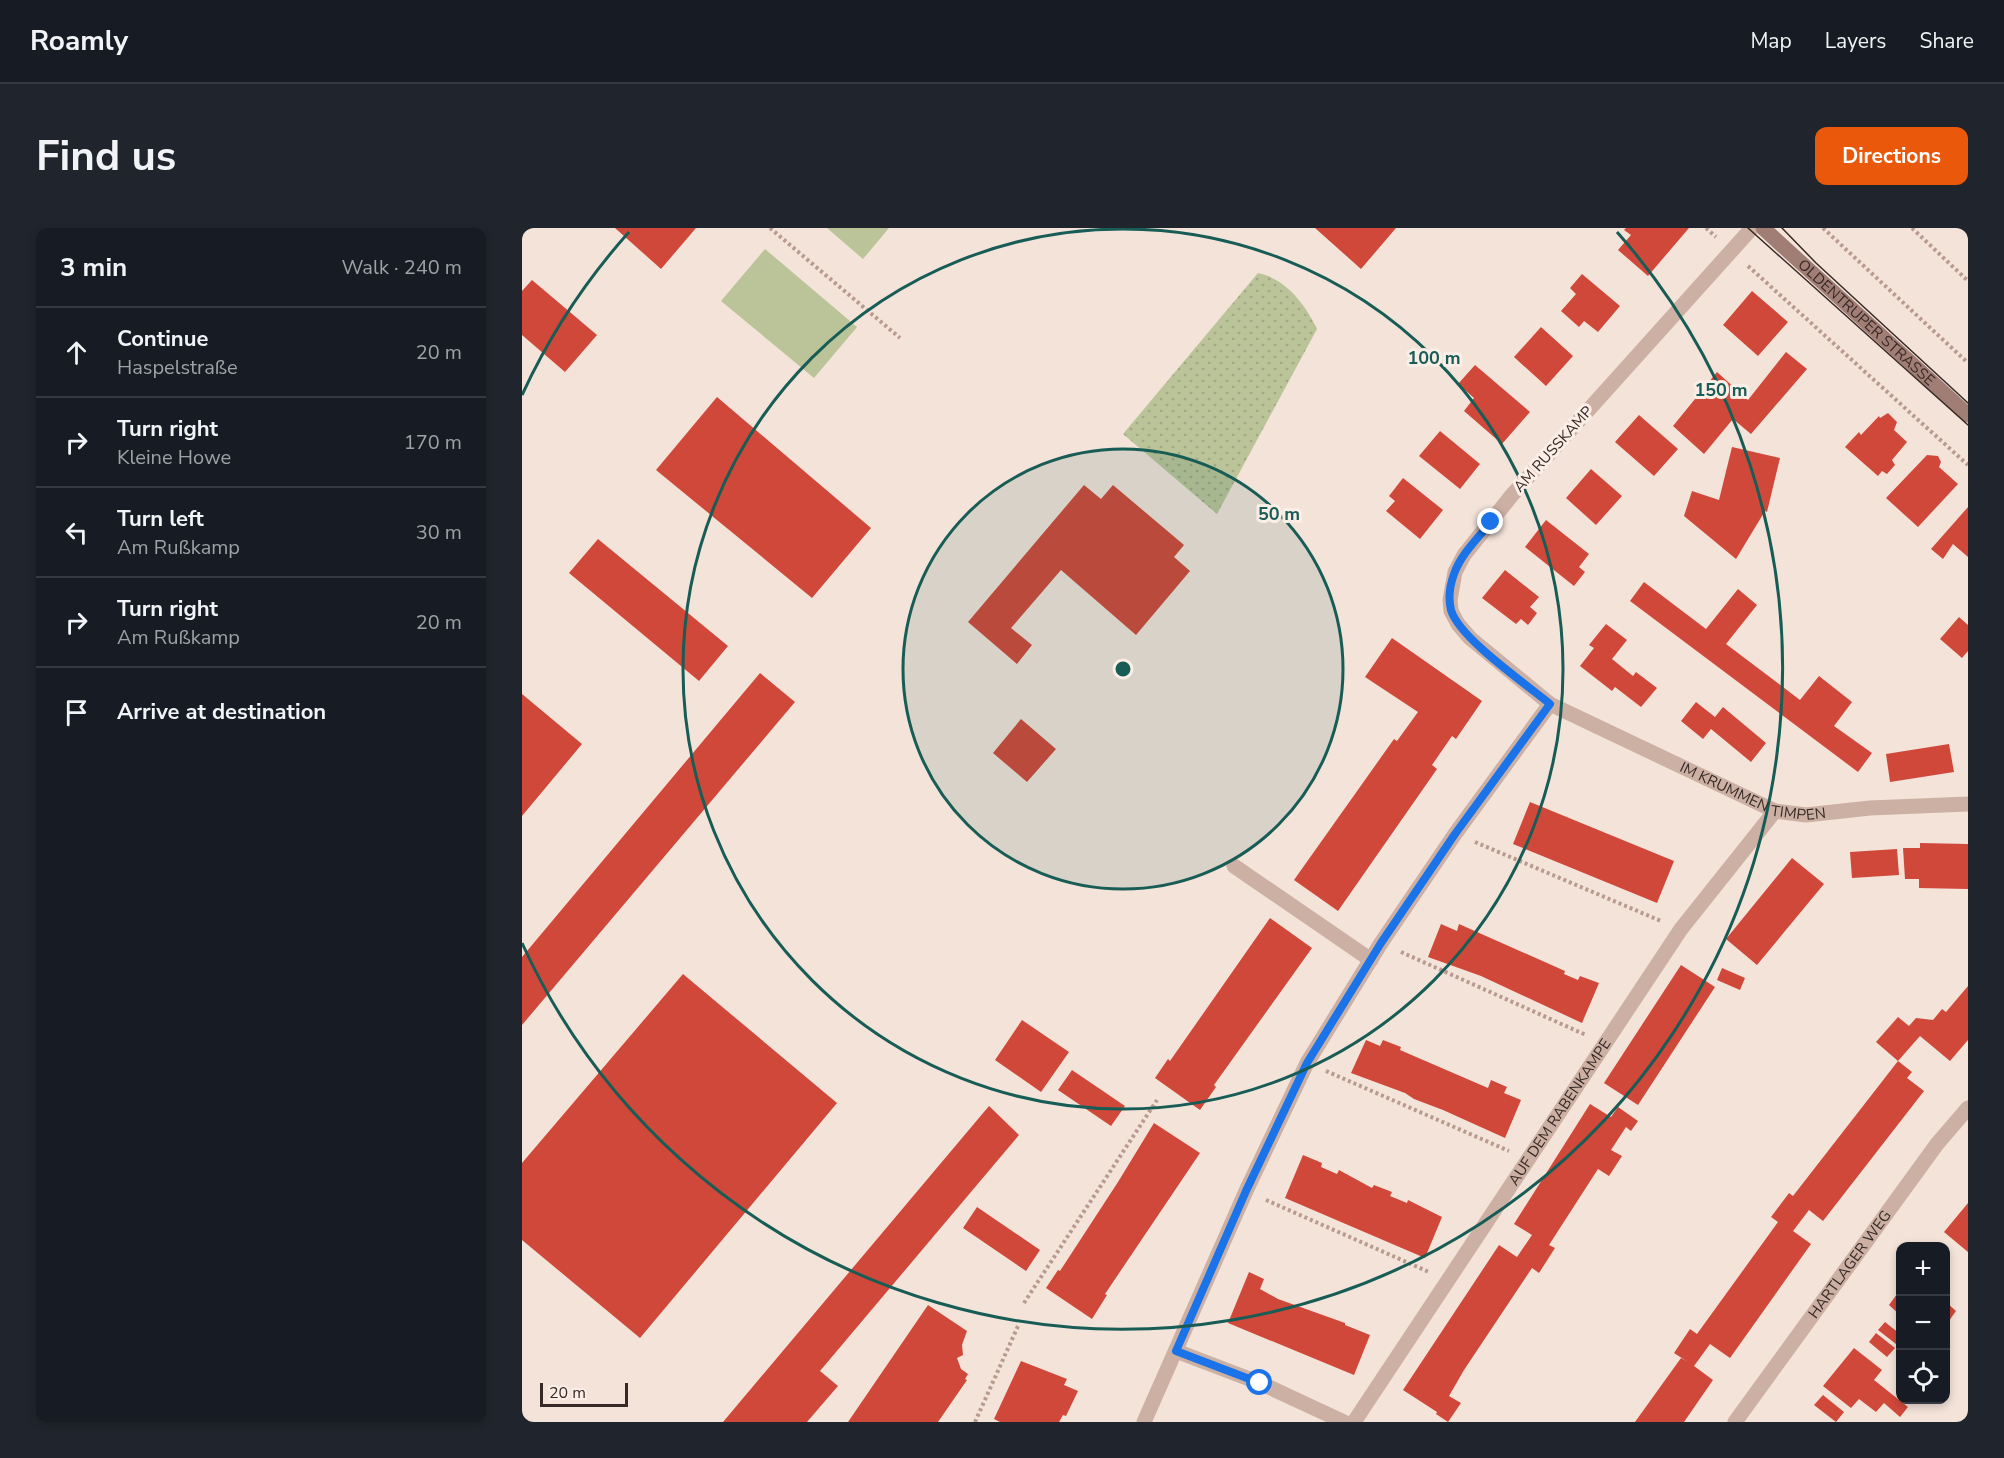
<!DOCTYPE html>
<html lang="en">
<head>
<meta charset="utf-8">
<style>
	:root { --surface:#171b24; --page:#20242c; --text:#f1f3f6; --muted:#9ea1a6; --line:#363941; --accent:#ea580c }
	body { margin:0; font-family:"Nunito Sans",sans-serif; background:var(--page); color:var(--text) }
	.controls { position:absolute; right:18px; bottom:18px; display:grid; overflow:hidden; border-radius:12px; box-shadow:0 3px 9px #0003 }
	.controls button { width:54px; height:54px; display:grid; place-items:center; padding:0; border:0; border-bottom:2px solid var(--line); background:var(--surface); color:var(--text); font:30px sans-serif }
	.scale { position:absolute; left:18px; bottom:15px; width:88px; box-sizing:border-box; padding-left:6px; border:3px solid #372926; border-top:0; font-size:16px; line-height:21px; white-space:nowrap; color:#372926; -webkit-text-stroke:4px #fbeee6; paint-order:stroke }
	.stop { position:absolute; width:18px; height:18px; margin:-14px; border:4px solid #1a73e8; border-radius:50%; background:#fff }
	.stop.end { background:#1a73e8; border-color:#fff; box-shadow:0 2px 6px #0008 }
	.list { margin:0; padding:0; list-style:none }
	h2 { display:flex; justify-content:space-between; align-items:center; height:78px; margin:0; padding:0 24px; font-size:26px }
	h2 small { font-size:20px; font-weight:400; color:var(--muted) }
	.list li { display:grid; grid-template-columns:39px 1fr auto; gap:18px; align-items:center; box-sizing:border-box; height:90px; padding:0 24px; border-top:2px solid var(--line) }
	.list b { display:block; font-size:22px; white-space:nowrap }
	.list p { margin:0; font-size:20px; white-space:nowrap; color:var(--muted) }
	.list em { font-size:20px; font-style:normal; color:var(--muted) }
	.icon { flex:none; width:33px; height:33px; fill:none; stroke:currentColor; stroke-width:2; stroke-linecap:round; stroke-linejoin:round }
	.map { position:relative; flex:none; width:1446px; height:1194px; overflow:hidden; border-radius:12px }
	header { display:flex; align-items:center; gap:36px; box-sizing:border-box; height:84px; padding:0 30px; background:var(--surface); border-bottom:2px solid var(--line) }
	header strong { font-size:28px }
	nav { display:flex; gap:33px; margin-inline-start:auto; font-size:21px }
	.intro { display:flex; align-items:center; justify-content:space-between; box-sizing:border-box; height:144px; padding:0 36px }
	h1 { margin:0; font-size:42px }
	.button { padding:15px 27px; border-radius:12px; background:var(--accent); color:#fff; font-size:21px; font-weight:700 }
	main { display:flex; gap:36px; padding:0 36px }
	aside { flex:1; background:var(--surface); border-radius:12px; box-shadow:0 3px 9px #0003 }
	.map>svg:first-child { display:block }
	.park { fill:url(#park-dots) }
	.pitch { fill:#bbc498 }
	.building { fill:#d0483a }
	.lines { fill:none; stroke-linecap:round; stroke-linejoin:round }
	.path { stroke:#b89a8e; stroke-width:4; stroke-dasharray:3 3; stroke-linecap:butt }
	.lane { stroke:#ccb0a4; stroke-width:15 }
	.street { stroke:#ccb0a4; stroke-width:15 }
	.secondary { stroke:#a07e75; stroke-width:15 }
	.tram { stroke:#372926; stroke-width:1.5 }
	.route { stroke:#1a73e8; stroke-width:8 }
	.ring { fill:none; stroke:#185c56; stroke-width:3 }
	.labels { text-anchor:middle; stroke-width:6; stroke-linejoin:round; paint-order:stroke }
	.street-label { font-size:15px; fill:#372926; stroke:#fbeee6 }
	.centre { fill:#185c56; stroke:#fbeee6; stroke-width:3 }
	.ring-label { font-size:18px; text-anchor:middle; font-weight:bold; fill:#185c56; stroke:#fbeee6; stroke-width:6; stroke-linejoin:round; paint-order:stroke }
</style>
</head>
<body>
<header>
<strong>Roamly</strong>
<nav><a>Map</a><a>Layers</a><a>Share</a></nav>
</header>
<div class="intro"><h1>Find us</h1><a class="button">Directions</a></div>
<main>
<aside>
<h2>3 min<small>Walk · 240 m</small></h2>
<ul class="list">
<li><svg class="icon" aria-label="ahead" viewBox="0 0 24 24"><path d="M12 20V5M6 11l6-6 6 6"/></svg><div><b>Continue</b><p>Haspelstraße</p></div><em>20 m</em></li>
<li><svg class="icon" aria-label="right" viewBox="0 0 24 24"><path d="M7 20v-9h11M14 6l5 5-5 5"/></svg><div><b>Turn right</b><p>Kleine Howe</p></div><em>170 m</em></li>
<li><svg class="icon" aria-label="left" viewBox="0 0 24 24"><path d="M17 20v-9H6M10 6l-5 5 5 5"/></svg><div><b>Turn left</b><p>Am Rußkamp</p></div><em>30 m</em></li>
<li><svg class="icon" aria-label="right" viewBox="0 0 24 24"><path d="M7 20v-9h11M14 6l5 5-5 5"/></svg><div><b>Turn right</b><p>Am Rußkamp</p></div><em>20 m</em></li>
<li><svg class="icon" aria-label="arrive" viewBox="0 0 24 24"><path d="M6 21V4h12l-3 4 3 4H6"/></svg><div><b>Arrive at destination</b></div></li>
</ul>
</aside>
<div class="map">
<svg width="1446" height="1194" viewBox="0 0 1446 1194">
	<defs>
		<pattern id="park-dots" width="8" height="8" patternUnits="userSpaceOnUse" patternTransform="scale(1.5)"><rect width="8" height="8" fill="#bbc498"/><path d="M2 2h.1M6 6h.1" fill="none" stroke="#a1a883" stroke-width="1.8" stroke-linecap="round"/></pattern>
	</defs>
	<rect width="100%" height="100%" fill="#f3e3d9"/>
	<path class="park" d="M736,45C764,51 783,76 795,101L695,286L601,206Z"/>
	<path class="pitch" d="M305,0H367L341,31Z
		M243,21L335,99L292,150L199,73Z"/>
	<path class="building" d="M93,0H174L139,41Z
		M793,0H874L839,41Z
		M1104,0H1167L1126,48L1096,22L1109,7L1102,2Z
		M1060,46L1098,78L1076,104L1062,93L1057,99L1039,83L1054,66L1048,60Z
		M10,52L75,107L43,144L0,107V63Z
		M1230,63L1266,94L1236,128L1201,97Z
		M1019,99L1051,128L1024,158L992,129Z
		M1264,124L1285,141L1229,206L1211,191L1182,226L1151,198L1195,144L1226,172Z
		M953,137L1008,184L980,216L942,183L952,170L936,156Z
		M195,169L349,300L290,370L134,242Z
		M1366,185L1375,194L1372,202L1385,214L1370,232L1373,237L1365,246L1360,243L1356,248L1323,219L1337,204L1339,207L1357,188L1358,190Z
		M1117,187L1156,221L1132,248L1093,214Z
		M918,203L958,236L938,261L897,228Z
		M1210,219L1258,230L1245,284L1243,283L1214,331L1162,288L1170,263L1197,272Z
		M1405,227L1416,228L1419,234L1417,239L1436,256L1396,299L1364,270Z
		M1069,241L1100,268L1074,297L1044,270Z
		M881,250L921,282L898,311L864,283L873,273L867,268Z
		M562,257L579,271L591,257L662,317L652,329L668,343L614,407L539,342L489,400L510,417L495,436L446,394Z
		M1446,279V329L1431,316L1421,331L1409,321Z
		M1024,292L1067,326L1057,339L1063,344L1052,358L1003,319Z
		M76,311L206,418L177,453L47,345Z
		M983,342L1017,369L1008,379L1015,385L1006,397L999,391L994,396L960,370Z
		M1122,354L1184,401L1216,361L1235,377L1204,416L1278,472L1297,448L1330,474L1312,498L1350,525L1336,544L1108,373Z
		M1437,389L1446,397V423L1440,430L1418,411Z
		M1084,396L1105,412L1090,431L1111,448L1114,444L1135,460L1119,479L1093,459L1090,463L1058,438L1072,420L1067,417Z
		M870,410L960,473L934,511L930,508L910,537L915,541L816,683L772,652L872,511L875,513L896,484L843,449Z
		M238,445L273,474L0,797V729Z
		M0,466L60,516L0,588Z
		M1174,474L1193,489L1201,479L1244,515L1229,534L1189,501L1181,511L1159,493Z
		M499,491L534,521L505,554L471,525Z
		M1427,516L1432,544L1368,554L1364,526Z
		M1008,574L1152,633L1135,675L991,616Z
		M1398,615L1446,616V661L1397,660V651H1383L1381,620H1398Z
		M1375,621L1377,647L1330,650L1328,624Z
		M1270,630L1302,656L1235,737L1204,711Z
		M748,690L790,720L692,857L694,859L678,882L633,850L646,831L648,833Z
		M919,696L935,703L937,696L1043,743L1042,746L1056,752L1058,748L1077,755L1060,795L959,748L906,729Z
		M1159,737L1193,759L1116,877L1082,855Z
		M1200,740L1223,750L1218,762L1195,752Z
		M161,746L315,875L118,1110L0,1012V935Z
		M1446,758V812L1428,833L1398,808L1376,833L1390,844L1385,850L1402,863L1301,993L1287,982L1271,1003L1289,1016L1208,1130L1188,1116L1172,1138L1191,1152L1162,1194H1113L1159,1130L1166,1134L1152,1125L1168,1101L1175,1106L1256,994L1249,989L1267,965L1271,968L1376,833L1354,814L1376,789L1387,798L1394,790L1411,792L1420,781L1424,784Z
		M500,792L547,824L519,864L473,832Z
		M844,812L858,818L861,812L879,819L878,822L966,860L969,852L985,859L982,865L999,872L983,910L921,882L892,871L883,865L829,845Z
		M550,842L603,878L589,898L536,862Z
		M1068,876L1089,889L1096,879L1116,893L1109,903L1104,899L1089,922L1100,928L1087,948L1076,941L1027,1017L1033,1020L1017,1045L1010,1040L942,1142L927,1168L939,1175L926,1194L914,1186L915,1184L881,1162L977,1017L995,1029L1010,1007L992,996Z
		M467,878L497,907L298,1143L316,1158L285,1194H201Z
		M632,895L678,925L583,1066L585,1067L570,1091L524,1060L536,1042L538,1043L596,954Z
		M781,927L800,935L799,939L815,946L817,942L850,960L852,957L870,964L868,968L885,975L886,972L920,989L903,1030L763,970Z
		M1446,975V1024L1422,1004Z
		M455,979L518,1022L504,1043L441,1000Z
		M727,1044L742,1051L738,1061L756,1071L823,1095V1097L848,1107L832,1147L706,1095Z
		M1378,1062V1087L1367,1077Z
		M1424,1074L1434,1083L1424,1097Z
		M406,1077L445,1103L440,1117L441,1127L435,1130L439,1141L446,1146L443,1151L445,1152L416,1194H326Z
		M1363,1094L1378,1106L1374,1116L1356,1102Z
		M1354,1105L1373,1120L1365,1129L1347,1114Z
		M1332,1120L1360,1142L1352,1152L1386,1179L1378,1189L1362,1175L1354,1184L1337,1171L1329,1180L1301,1158Z
		M499,1133L545,1151L542,1157L556,1163L544,1188L541,1187L537,1194H478L472,1191Z
		M1301,1167L1322,1184L1314,1194L1292,1177Z"/>
	<g class="lines">
		<path class="path" d="M248,0L378,110
			M1184,0L1194,9
			M1301,0L1446,135
			M1390,0L1446,53
			M1226,38L1446,237
			M953,614L1139,693
			M879,724L1064,807
			M804,843L987,923
			M744,972L907,1044
			M502,1075L635,872
			M453,1194L496,1098"/>
		<path class="lane" d="M712,638L849,732"/>
		<g class="street">
			<path id="s1" d="M1230,0L990,267L942,327L933,344L928,372L929,383L936,396L948,410L1028,476L1253,583L1284,587L1348,580L1446,576"/>
			<path d="M654,1123L738,1155L822,1194"/>
			<path d="M622,1194L724,963L785,835L859,715L933,606L1028,476"/>
			<path id="s2" d="M832,1194L1159,701L1253,583"/>
			<path id="s3" d="M1213,1194L1415,916L1446,880"/>
		</g>
		<path class="secondary" id="s4" d="M1241,0L1446,187"/>
		<path class="tram" d="M1226,0L1446,197
			M1260,0L1294,35L1446,175"/>
	</g>
	<g class="lines">
		<path class="route" d="M738,1155L654,1123L724,963L785,835L859,715L933,606L1028,476C1004,456 937,410 929,382C926,370 928,357 932,346C939,326 956,310 969,294"/>
	</g>
	<circle cx="601" cy="441" r="220" fill="#185c56" fill-opacity=".12"/>
	<g class="ring">
		<circle cx="601" cy="441" r="220"/>
		<circle cx="601" cy="441" r="440"/>
		<path d="M0 167A660 660 0 0 1 107 4M1095 4A660 660 0 1 1 0 715"/>
	</g>
	<g class="labels">
		<g class="street-label">
			<text dy="5" stroke="none"><textPath href="#s4" startOffset="140">OLDENTRUPER STRASSE</textPath></text>
			<text transform="translate(1031 221) rotate(-48)" y="5">AM RUSSKAMP</text>
			<text dy="5" stroke="none"><textPath href="#s1" startOffset="854">IM KRUMMEN TIMPEN</textPath></text>
			<text dy="5" stroke="none"><textPath href="#s2" startOffset="372">AUF DEM RABENKAMPE</textPath></text>
			<text dy="5" stroke="none"><textPath href="#s3" startOffset="195">HARTLAGER WEG</textPath></text>
		</g>
	</g>
	<circle cx="601" cy="441" r="9" class="centre"/>
	<g class="ring-label">
		<text x="912" y="136">100 m</text>
		<text x="1199" y="168">150 m</text>
		<text x="757" y="292">50 m</text>
	</g>
</svg>
<div class="controls">
<button>+</button>
<button>−</button>
<button><svg class="icon" aria-label="locate" viewBox="0 0 24 24"><circle cx="12" cy="12" r="6"/><path d="M12 2v4M12 18v4M2 12h4M18 12h4"/></svg></button>
</div>
<div class="scale">20 m</div>
<div class="stop" style="left:738px;top:1155px"></div>
<div class="stop end" style="left:969px;top:294px"></div>
</div>
</main>
</body>
</html>
